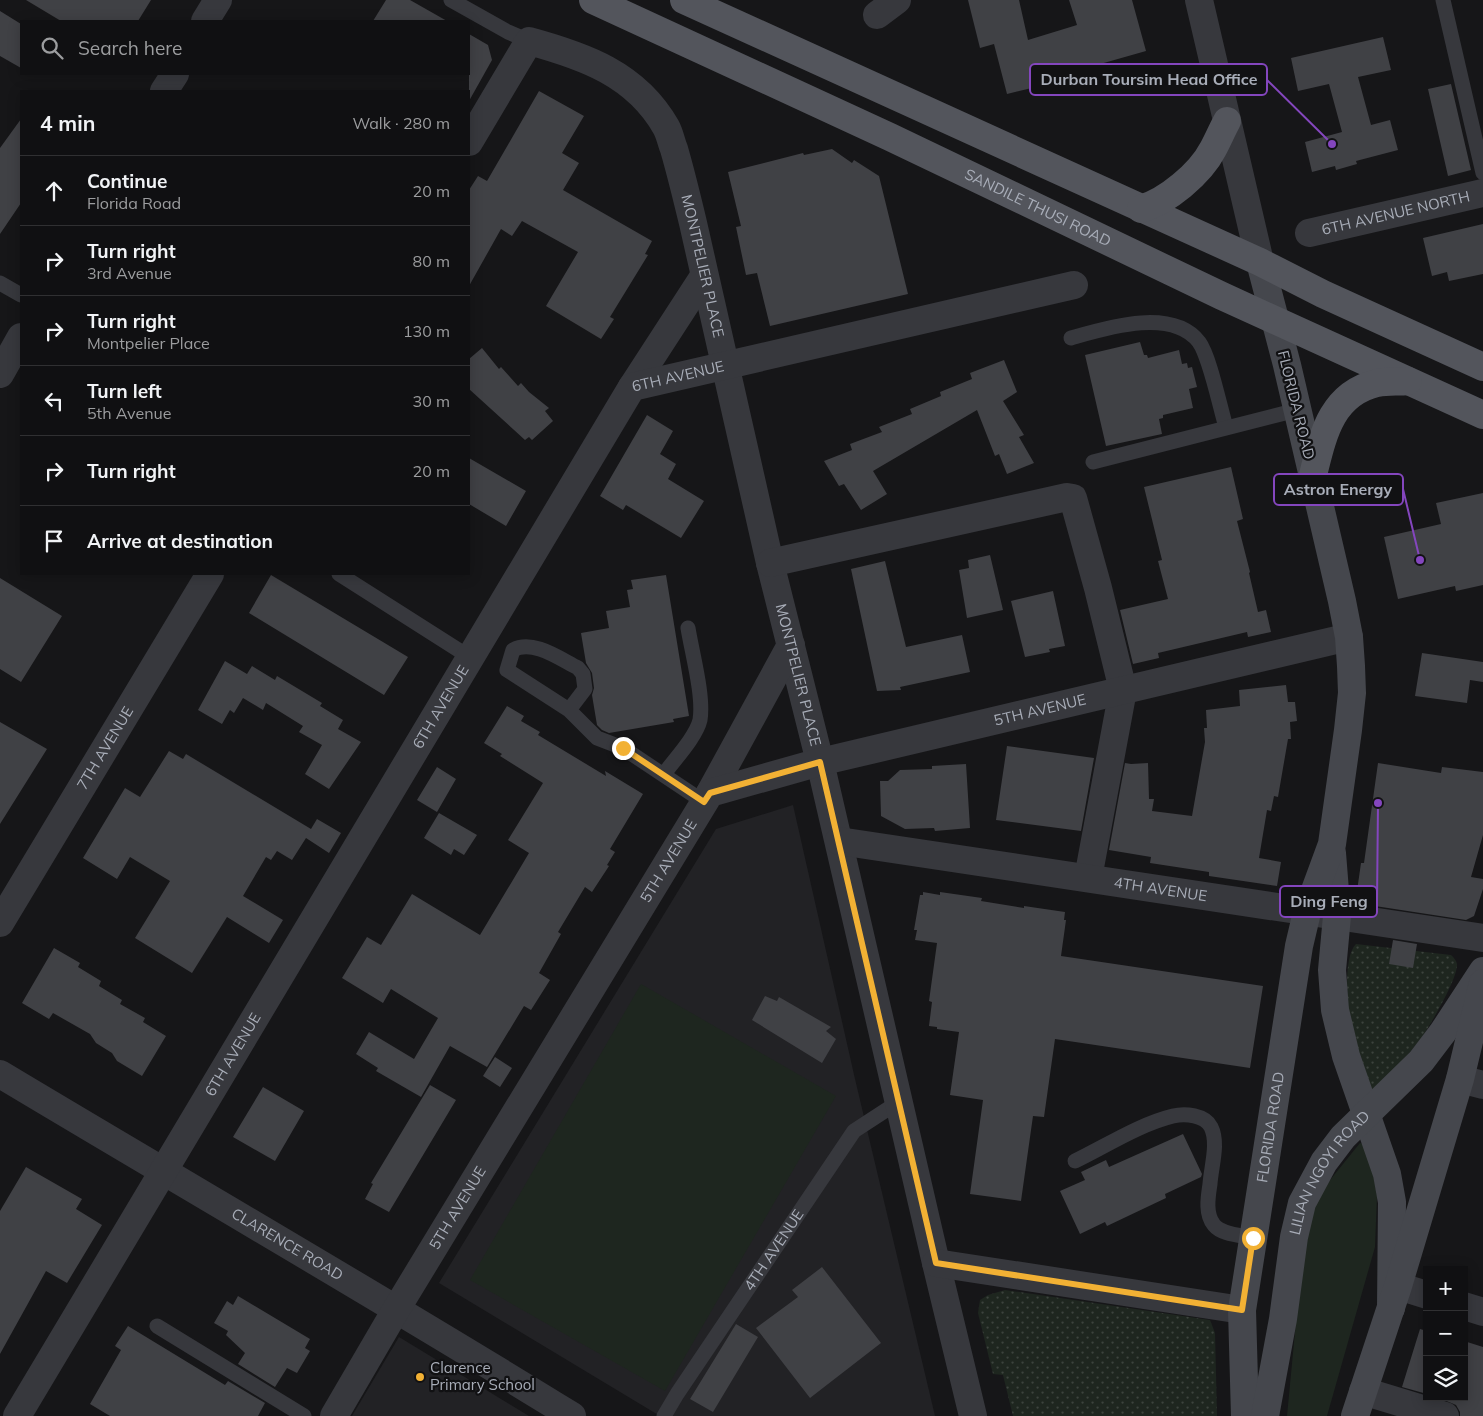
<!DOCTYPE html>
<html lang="en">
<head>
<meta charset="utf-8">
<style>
	:root { --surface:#101012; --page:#1e1e20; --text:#f1f3f6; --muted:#9c9d9f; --line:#303032 }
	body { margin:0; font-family:Mulish,sans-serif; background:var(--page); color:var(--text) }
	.controls { position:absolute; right:15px; bottom:15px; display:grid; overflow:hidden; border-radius:0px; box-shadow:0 2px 12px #0003 }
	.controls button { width:45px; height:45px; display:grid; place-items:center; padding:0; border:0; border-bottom:1px solid var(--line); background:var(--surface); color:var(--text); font:25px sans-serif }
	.stop { position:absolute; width:15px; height:15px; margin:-11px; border:4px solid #f2b134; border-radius:50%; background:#fff }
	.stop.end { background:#f2b134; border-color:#fff; box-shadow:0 1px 5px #0008 }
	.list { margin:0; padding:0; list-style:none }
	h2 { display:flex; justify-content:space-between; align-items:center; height:65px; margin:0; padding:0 20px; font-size:21px }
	h2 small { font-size:16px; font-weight:400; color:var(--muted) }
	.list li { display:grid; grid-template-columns:32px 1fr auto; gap:15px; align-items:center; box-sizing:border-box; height:70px; padding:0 20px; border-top:1px solid var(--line) }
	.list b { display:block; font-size:19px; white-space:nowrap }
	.list p { margin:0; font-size:16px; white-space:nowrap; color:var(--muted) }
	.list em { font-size:16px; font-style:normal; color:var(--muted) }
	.icon { flex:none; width:28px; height:28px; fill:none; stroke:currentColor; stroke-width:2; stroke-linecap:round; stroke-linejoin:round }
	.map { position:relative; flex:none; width:1483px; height:1416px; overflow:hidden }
	.search { position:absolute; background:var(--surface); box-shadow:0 2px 12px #0003; left:20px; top:20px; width:450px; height:55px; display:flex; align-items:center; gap:12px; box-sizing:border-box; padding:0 18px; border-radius:0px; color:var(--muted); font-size:19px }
	.panel { position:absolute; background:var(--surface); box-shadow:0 2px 12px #0003; left:20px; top:90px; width:450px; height:485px; border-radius:0px }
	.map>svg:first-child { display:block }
	.built { fill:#222225 }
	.grass { fill:#1e261f }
	.park { fill:url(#park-dots) }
	.building { fill:#404145 }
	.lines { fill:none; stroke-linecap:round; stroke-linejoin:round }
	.lane { stroke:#37383d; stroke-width:15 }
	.street { stroke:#37383d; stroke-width:28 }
	.secondary { stroke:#45474d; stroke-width:28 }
	.primary { stroke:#53555c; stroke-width:28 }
	.route { stroke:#f2b134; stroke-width:6 }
	.poi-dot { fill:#f2b134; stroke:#111113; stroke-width:2 }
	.labels { text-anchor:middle; stroke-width:4.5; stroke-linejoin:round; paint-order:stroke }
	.street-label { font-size:15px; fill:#a8adb8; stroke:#111113 }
	.poi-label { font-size:15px; fill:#a8adb8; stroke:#111113; text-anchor:start }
	.leader { fill:none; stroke:#8446be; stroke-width:2 }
	.callout-dot { fill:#8446be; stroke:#111113; stroke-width:2 }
	.callout { fill:#111113; stroke:#8446be; stroke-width:2 }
	.callout-label { font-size:16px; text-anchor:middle; font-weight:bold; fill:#a8adb8 }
</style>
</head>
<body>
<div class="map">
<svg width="1483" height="1416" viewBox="0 0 1483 1416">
	<defs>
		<pattern id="park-dots" width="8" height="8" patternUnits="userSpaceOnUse" patternTransform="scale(1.25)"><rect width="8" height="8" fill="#1e261f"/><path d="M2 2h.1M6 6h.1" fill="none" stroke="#3c433d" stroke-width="1.8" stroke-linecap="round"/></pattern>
	</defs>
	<rect width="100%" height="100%" fill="#161618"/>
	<path class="built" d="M793,805L855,1079L935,1416H660L439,1283L716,829Z
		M399,1337L529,1416H352Z"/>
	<path class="grass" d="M641,984L836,1096L665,1391L470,1280Z
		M1360,1143L1363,1144L1374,1175L1377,1196L1375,1247L1327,1416H1287L1303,1248L1314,1209L1326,1185Z"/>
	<path class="park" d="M1356,944L1451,955C1454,958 1456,960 1457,964C1458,978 1431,1024 1422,1037C1408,1057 1389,1074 1372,1091C1367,1079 1360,1067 1356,1055C1349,1034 1340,959 1356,944Z
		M1005,1290L1210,1320L1215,1333L1217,1416H1013L1003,1375L993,1374L978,1313L980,1300L988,1295Z"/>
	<path class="building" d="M26,0H151L138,21H61Z
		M386,0H410L447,21H373Z
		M968,0H1019L1028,40L1077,25L1069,0H1132L1146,51L1072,72L1075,81L1037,92L1036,87L1007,94L994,44L980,48Z
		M0,11L21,24V68L0,56Z
		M469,34L488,45L492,60L469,101Z
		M1383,37L1391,70L1358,77L1371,125L1390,120L1398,150L1356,161L1357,164L1336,170L1335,166L1312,172L1305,142L1342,132L1329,84L1298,91L1291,58Z
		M1451,84L1471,170L1448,176L1428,89Z
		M539,91L584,116L562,153L579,163L563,190L652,241L645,254L648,255L610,317L614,319L601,339L546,306L578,252L522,221L512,236L501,229L469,286V190L478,176L487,181Z
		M21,119V203L0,234V148Z
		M832,149L852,163L854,160L879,176L908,294L770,326L757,273L746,275L736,227L741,226L728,172L803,153L804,155Z
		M1483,224V274L1449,281L1447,272L1432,276L1423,238Z
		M1140,342L1144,355H1147L1148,358L1179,350L1182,364L1187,363L1188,368L1192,367L1197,387L1189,389L1193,408L1163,415V418L1159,419L1162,434L1106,446L1085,355Z
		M482,348L499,369L501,367L518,386L521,383L529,392L549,408L545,411L553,421L532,440L529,437L525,440L469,389V359Z
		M1004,360L1017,392L1003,401L1024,435L1019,437L1034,463L1007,474L999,454L995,456L977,410L873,471L887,494L861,510L844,484L839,486L824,461L852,450L850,444L882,432L879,427L912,414L910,409L941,396L940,392L972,379L970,373Z
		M647,415L673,431L660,454L676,464L668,479L704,501L681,538L626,505L623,510L600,496Z
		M469,458L526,491L506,526L469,504Z
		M1231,467L1243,519L1237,521L1250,572L1249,573L1258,612L1266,610L1271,632L1248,637L1247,632L1158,653L1159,658L1133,664L1120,610L1168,599L1158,561L1162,560L1144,487Z
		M1483,493V585L1456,591L1455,586L1398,599L1384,537L1441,524L1436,503Z
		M990,555L1003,610L967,618L959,570L969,568L968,560Z
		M885,561L906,647L962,635L970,672L900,687L901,690L877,691L851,569Z
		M271,575L408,657L384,695L249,613Z
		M666,575L689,716L673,719L674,722L609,733L602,730L597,725L592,695L594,688L592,673L586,663L581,633L609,628L606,611L630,607L627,590L633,589L631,580Z
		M0,578L62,616L21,682L0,669Z
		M1053,591L1065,646L1049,649L1050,652L1025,657L1011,601Z
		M1422,653L1483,662V682L1470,680L1467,703L1415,696Z
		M225,661L247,674L252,666L275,680L277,676L322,703L320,706L343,720L338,729L361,742L329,789L305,774L322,745L299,732L303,726L266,703L263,710L243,698L234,713L230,710L222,724L198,710Z
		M1286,685L1288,702H1295L1297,721L1290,722L1291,739H1288L1278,797L1274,796L1271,811L1267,810L1259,858L1281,862L1277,886L1209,876V872L1150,863L1151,857L1109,850L1125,763L1131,764L1148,763L1149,799H1154L1152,811L1192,816L1205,742L1204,728H1207L1206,710L1240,706L1239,690Z
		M507,706L524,716L521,721L540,732L538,735L606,776L605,771L643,794L610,849L615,852L607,865L609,866L592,892L585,887L558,932L561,934L539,973L550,980L531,1010L524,1006L487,1067L450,1046L421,1097L376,1071L378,1068L356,1054L369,1032L414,1059L438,1018L391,989L383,1003L342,978L367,937L381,945L412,894L480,935L529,853L508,840L543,783L500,756L502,754L484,743Z
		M0,722L47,749L0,824Z
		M1007,746L1094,758L1081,831L996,820Z
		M169,751L183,759L186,754L311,829L317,819L341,833L329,853L306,838L292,860L277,851L271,860L266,857L243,896L283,920L269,943L227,917L192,973L135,938L170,881L130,857L117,879L83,858L125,788L140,797Z
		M1378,763L1441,773L1442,767L1483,772V835L1471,877L1483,879V889L1474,916L1466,920L1362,904L1356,898L1361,863H1364Z
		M966,764L970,828L935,831L934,828L905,829L881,816L880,781H888L900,770L932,769V766Z
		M437,767L456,779L437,812L417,800Z
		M439,813L477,835L464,855L454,849L451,855L424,838Z
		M923,892L940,895V892L982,898L981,901L1024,908V906L1065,912L1064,920H1066L1061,956L1263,986L1250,1068L1055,1039L1044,1117L1033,1116L1021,1201L970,1194L983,1100L950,1095L959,1032L937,1029V1027L929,1026L932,1002L929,1001L937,943L915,940L917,930H914L920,895H923Z
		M1393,940L1417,944L1413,968L1389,964Z
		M54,948L80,963L78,967L101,981L99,986L122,1000L120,1004L145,1018L143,1022L166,1036L142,1076L117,1061L112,1053L96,1043L90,1034L53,1013L49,1019L22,1003Z
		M765,996L777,1001L779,997L831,1027L826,1031L836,1039L822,1063L752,1020Z
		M495,1057L512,1068L500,1087L483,1076Z
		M430,1085L456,1100L389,1212L365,1199L373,1184L371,1183Z
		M263,1087L304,1111L275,1161L233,1137Z
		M1183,1134L1202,1174L1201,1177L1165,1194L1166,1198L1107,1226L1105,1222L1080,1234L1060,1191L1085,1180L1081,1172L1106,1160L1109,1167Z
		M26,1167L82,1199L76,1209L102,1225L67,1283L46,1271L0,1354V1211Z
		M822,1267L881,1343L810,1398L756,1328L798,1297L792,1290Z
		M238,1296L310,1339L305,1348L310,1351L297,1373L287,1368L275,1387L238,1364L245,1353L226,1335L228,1331L214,1323L227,1301L233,1305Z
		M736,1324L758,1337L713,1412L690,1399Z
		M128,1326L225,1385L228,1381L265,1403L258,1416H110L90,1404L121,1350L115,1346Z
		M1420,1329L1427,1331V1394L1402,1387Z
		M1464,1341L1483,1347V1416H1460V1412L1456,1405L1437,1397H1464Z"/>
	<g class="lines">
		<g class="lane">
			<path d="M451,0L508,32L529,41"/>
			<path d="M1443,0L1483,173"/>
			<path d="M0,283L21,295"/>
			<path d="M1071,338C1106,328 1172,307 1199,342C1210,357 1220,408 1226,427"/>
			<path d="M1093,462L1297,410"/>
			<path d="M339,574L471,658"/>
			<path d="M569,710L585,689L583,674L578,668C560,659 533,639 513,650L507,670L569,710L597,738L623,748L704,802"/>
			<path d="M664,774C674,760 696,737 700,720C704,696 692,653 688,628"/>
			<path d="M1075,1161C1106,1146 1140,1124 1173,1116C1185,1113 1205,1115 1211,1127C1219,1143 1211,1167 1210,1184C1208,1197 1205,1214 1214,1225C1222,1235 1241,1235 1253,1238"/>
			<path d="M157,1326L304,1416"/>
			<path id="s1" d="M664,1416L677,1394L854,1131L900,1101"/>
		</g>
		<g class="street">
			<path d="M1199,0L1260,262"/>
			<path d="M877,15L897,0"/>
			<path d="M205,21L218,0"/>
			<path d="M164,91L175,74"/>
			<path id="s2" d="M469,142L529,41C584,56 636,74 666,127C670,134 671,142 674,149C681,173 687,198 693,223L770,563L820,762L936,1263L973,1416"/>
			<path id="s3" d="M1309,233L1483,193"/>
			<path d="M0,374L21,337"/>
			<path d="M632,387L704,276"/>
			<path d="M770,563L1067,497L1073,498L1098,588L1123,690L1088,878"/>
			<path d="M710,793L791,645"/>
			<path id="s4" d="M839,841L1483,938"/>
			<path id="s5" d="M0,923L210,574"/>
			<path id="s6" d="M0,1074C190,1188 383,1299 572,1416"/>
			<path d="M1460,1079L1483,1085"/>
			<path d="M936,1263L1242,1310"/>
			<path d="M1398,1286L1427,1295"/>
			<path d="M1464,1306L1483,1312"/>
			<path d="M1363,1391L1445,1416"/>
			<path id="s7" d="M17,1416L632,387L1074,285"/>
			<path id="s8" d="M334,1416L397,1308L710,793L820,762L1349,637"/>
		</g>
		<g class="secondary">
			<path d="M1332,853L1337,916L1332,970L1335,1010L1346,1056L1387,1174L1392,1202L1391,1308"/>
			<path id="s9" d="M1245,1416L1242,1310L1299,946L1307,912L1332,844L1348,730L1352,693L1351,666L1349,637L1342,601L1287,365L1260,262"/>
			<path id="s10" d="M1265,1416L1283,1319L1294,1237L1302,1203L1324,1162L1343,1137L1421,1061L1443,1032L1483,971"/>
			<path d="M1355,1416L1398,1286L1460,1079L1483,983"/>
		</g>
		<g class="primary">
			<path id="s11" d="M593,0L890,137L1222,296L1483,415"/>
			<path d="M684,0L1260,262L1323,294L1483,367"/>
			<path d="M1141,209C1167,201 1200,174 1213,149C1218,140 1222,130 1227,121"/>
			<path d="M1313,475C1323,435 1331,394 1377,383C1387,381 1398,382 1408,381"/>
		</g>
	</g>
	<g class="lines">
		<path class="route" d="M623,748L704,802L710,793L820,762L936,1263L1242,1310L1253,1238"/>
	</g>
	<circle class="poi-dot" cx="420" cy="1377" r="5"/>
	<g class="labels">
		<g class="street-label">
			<text dy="5" stroke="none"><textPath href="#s11" startOffset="491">SANDILE THUSI ROAD</textPath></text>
			<text dy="5" stroke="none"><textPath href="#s3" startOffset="89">6TH AVENUE NORTH</textPath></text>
			<text dy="5" stroke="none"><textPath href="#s2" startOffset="428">MONTPELIER PLACE</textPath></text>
			<text dy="5" stroke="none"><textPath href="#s7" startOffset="1246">6TH AVENUE</textPath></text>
			<text transform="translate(1296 405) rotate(76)" y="5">FLORIDA ROAD</text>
			<text dy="5" stroke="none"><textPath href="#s2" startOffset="848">MONTPELIER PLACE</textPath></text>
			<text dy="5" stroke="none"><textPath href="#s7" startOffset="826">6TH AVENUE</textPath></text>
			<text dy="5" stroke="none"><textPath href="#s8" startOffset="1068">5TH AVENUE</textPath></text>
			<text dy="5" stroke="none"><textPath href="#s5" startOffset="204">7TH AVENUE</textPath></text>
			<text dy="5" stroke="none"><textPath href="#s8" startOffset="648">5TH AVENUE</textPath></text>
			<text dy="5" stroke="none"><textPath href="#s4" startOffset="325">4TH AVENUE</textPath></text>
			<text dy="5" stroke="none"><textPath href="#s7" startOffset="421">6TH AVENUE</textPath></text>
			<text dy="5" stroke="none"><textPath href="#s9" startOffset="291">FLORIDA ROAD</textPath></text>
			<text dy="5" stroke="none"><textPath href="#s10" startOffset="256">LILIAN NGOYI ROAD</textPath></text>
			<text dy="5" stroke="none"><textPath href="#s8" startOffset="242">5TH AVENUE</textPath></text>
			<text dy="5" stroke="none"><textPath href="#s6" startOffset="334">CLARENCE ROAD</textPath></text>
			<text dy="5" stroke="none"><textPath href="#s1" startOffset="199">4TH AVENUE</textPath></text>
		</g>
		<g class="poi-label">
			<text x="430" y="1373">Clarence<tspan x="430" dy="17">Primary School</tspan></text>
		</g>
	</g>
	<path class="leader" d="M1332 144L1267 80M1420 560L1403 489M1378 803L1377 902"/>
	<g class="callout-dot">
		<circle cx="1332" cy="144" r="5"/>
		<circle cx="1420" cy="560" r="5"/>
		<circle cx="1378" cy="803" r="5"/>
	</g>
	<g class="callout">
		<rect x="1030" y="64" width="237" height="31" rx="5"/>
		<rect x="1274" y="474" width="129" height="31" rx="5"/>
		<rect x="1280" y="886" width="97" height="31" rx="5"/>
	</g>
	<g class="callout-label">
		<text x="1149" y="85">Durban Toursim Head Office</text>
		<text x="1338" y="495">Astron Energy</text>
		<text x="1329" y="907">Ding Feng</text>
	</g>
</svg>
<div class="controls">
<button>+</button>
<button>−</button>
<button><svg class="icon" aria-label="layers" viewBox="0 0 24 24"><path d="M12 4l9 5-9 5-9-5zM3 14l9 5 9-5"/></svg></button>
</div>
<div class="stop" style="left:1253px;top:1238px"></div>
<div class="stop end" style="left:623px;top:748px"></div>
<div class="search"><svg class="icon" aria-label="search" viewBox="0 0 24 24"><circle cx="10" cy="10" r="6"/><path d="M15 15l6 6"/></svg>Search here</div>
<section class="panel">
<h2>4 min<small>Walk · 280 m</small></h2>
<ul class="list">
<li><svg class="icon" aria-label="ahead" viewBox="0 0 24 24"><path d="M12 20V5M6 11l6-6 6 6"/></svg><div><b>Continue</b><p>Florida Road</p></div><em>20 m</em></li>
<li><svg class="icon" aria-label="right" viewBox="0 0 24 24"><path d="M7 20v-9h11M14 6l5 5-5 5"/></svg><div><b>Turn right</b><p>3rd Avenue</p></div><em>80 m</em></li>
<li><svg class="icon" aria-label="right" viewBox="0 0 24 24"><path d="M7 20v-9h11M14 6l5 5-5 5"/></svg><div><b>Turn right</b><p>Montpelier Place</p></div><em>130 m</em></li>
<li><svg class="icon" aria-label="left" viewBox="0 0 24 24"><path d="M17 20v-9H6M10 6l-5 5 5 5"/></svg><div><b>Turn left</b><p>5th Avenue</p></div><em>30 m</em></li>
<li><svg class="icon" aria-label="right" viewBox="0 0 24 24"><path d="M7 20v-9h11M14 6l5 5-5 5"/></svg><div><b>Turn right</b></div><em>20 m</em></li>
<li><svg class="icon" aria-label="arrive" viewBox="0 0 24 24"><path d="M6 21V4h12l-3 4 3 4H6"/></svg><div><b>Arrive at destination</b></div></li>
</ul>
</section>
</div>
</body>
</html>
